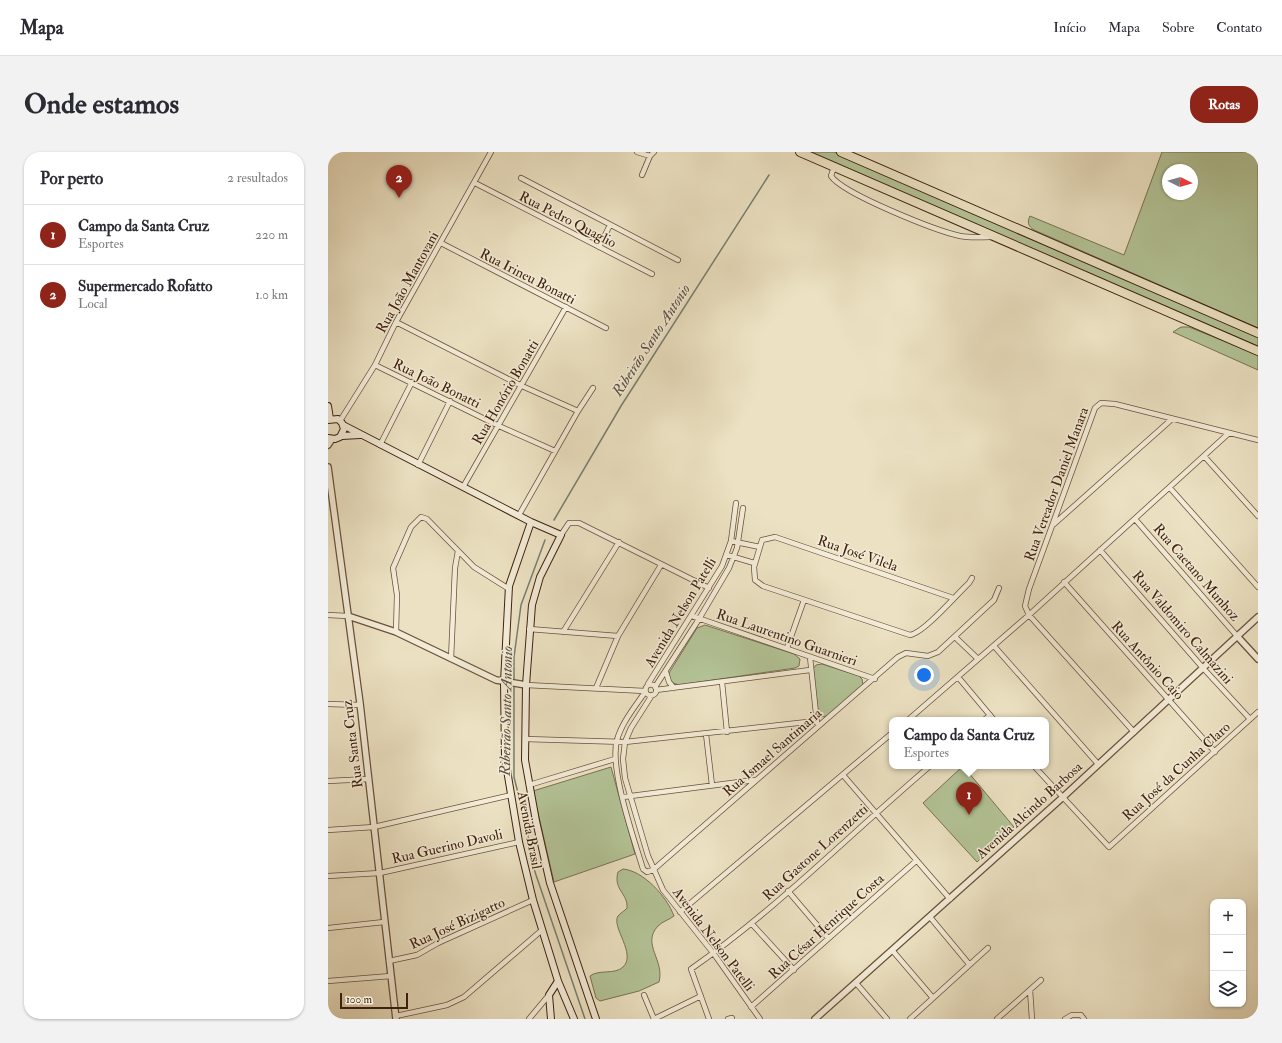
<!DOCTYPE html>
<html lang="pt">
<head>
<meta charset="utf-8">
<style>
	:root { --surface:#fff; --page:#f2f2f3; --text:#2b2b33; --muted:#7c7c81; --line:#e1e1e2; --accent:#8f2418 }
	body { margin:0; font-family:"IM FELL Double Pica",serif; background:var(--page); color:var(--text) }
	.controls { position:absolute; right:12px; bottom:12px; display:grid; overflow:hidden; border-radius:8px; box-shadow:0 1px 3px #0004 }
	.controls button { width:36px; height:36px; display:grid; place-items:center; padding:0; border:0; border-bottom:1px solid var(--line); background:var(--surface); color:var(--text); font:20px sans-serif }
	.compass { position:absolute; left:834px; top:12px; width:36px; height:36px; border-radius:50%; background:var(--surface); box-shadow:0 1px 3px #0004; rotate:95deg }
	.scale { position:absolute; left:12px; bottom:10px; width:68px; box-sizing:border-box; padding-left:4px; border:2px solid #40210e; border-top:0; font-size:11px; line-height:14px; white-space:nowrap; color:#40210e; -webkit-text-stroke:3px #f3ecd8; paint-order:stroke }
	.you { position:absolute; left:596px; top:523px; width:14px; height:14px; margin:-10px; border:3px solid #fff; border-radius:50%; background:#1a73e8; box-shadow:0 0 0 6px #1a73e833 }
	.badge { display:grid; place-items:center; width:26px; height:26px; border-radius:50%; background:var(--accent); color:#fff; font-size:13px; font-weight:700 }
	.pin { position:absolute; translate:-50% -33px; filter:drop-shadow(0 1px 2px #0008) }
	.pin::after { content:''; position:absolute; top:21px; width:14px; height:12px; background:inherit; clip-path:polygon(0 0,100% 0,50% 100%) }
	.popup { position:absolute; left:561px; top:565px; width:160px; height:52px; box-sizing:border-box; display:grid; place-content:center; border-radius:8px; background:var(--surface); filter:drop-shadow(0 1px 3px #0005); font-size:13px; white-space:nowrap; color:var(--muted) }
	.popup b { font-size:15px; color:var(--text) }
	.popup::after { content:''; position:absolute; left:50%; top:100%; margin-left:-8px; border:8px solid transparent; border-top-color:var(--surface) }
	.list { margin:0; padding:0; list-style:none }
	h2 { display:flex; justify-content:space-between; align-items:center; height:52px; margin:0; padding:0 16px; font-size:17px }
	h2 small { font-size:13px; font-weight:400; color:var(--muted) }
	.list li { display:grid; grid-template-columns:26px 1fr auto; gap:12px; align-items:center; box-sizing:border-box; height:60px; padding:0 16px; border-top:1px solid var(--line) }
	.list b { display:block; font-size:15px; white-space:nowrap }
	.list p { margin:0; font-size:13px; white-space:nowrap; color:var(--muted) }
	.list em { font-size:13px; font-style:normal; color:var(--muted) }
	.icon { flex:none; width:22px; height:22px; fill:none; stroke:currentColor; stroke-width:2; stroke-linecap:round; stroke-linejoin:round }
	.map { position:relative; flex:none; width:930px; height:867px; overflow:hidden; border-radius:16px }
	header { display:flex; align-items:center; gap:24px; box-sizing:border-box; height:56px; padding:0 20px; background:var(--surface); border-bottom:1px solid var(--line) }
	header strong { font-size:19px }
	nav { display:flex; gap:22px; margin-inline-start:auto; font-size:14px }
	.intro { display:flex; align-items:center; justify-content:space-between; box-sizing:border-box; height:96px; padding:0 24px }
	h1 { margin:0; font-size:28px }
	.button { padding:10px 18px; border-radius:16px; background:var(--accent); color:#fff; font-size:14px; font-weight:700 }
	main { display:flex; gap:24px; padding:0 24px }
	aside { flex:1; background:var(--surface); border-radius:16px; box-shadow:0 1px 3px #0004 }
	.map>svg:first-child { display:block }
	.green { fill:#b3c497; stroke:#7a7252; fill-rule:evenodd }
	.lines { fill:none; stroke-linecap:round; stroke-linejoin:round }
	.stream { stroke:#757f73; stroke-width:1.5 }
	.minor-casing { stroke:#6b513b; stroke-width:6 }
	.tertiary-casing { stroke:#6b513b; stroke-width:8 }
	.secondary-casing { stroke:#40210e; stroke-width:8 }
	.motorway-casing { stroke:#40210e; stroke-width:10 }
	.minor { stroke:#f3ecd8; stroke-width:4.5 }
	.tertiary { stroke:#f3ecd8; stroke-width:5.5 }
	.secondary { stroke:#f3ecd8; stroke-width:6 }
	.motorway { stroke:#ece2c3; stroke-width:8 }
	.labels { text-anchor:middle; stroke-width:3; stroke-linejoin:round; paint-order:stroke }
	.street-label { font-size:14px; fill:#40210e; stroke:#f3ecd8 }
	.water-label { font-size:15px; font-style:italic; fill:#5b5041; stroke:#f3ecd8 }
</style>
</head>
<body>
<header>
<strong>Mapa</strong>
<nav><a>Início</a><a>Mapa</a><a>Sobre</a><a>Contato</a></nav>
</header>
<div class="intro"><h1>Onde estamos</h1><a class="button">Rotas</a></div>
<main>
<aside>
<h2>Por perto<small>2 resultados</small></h2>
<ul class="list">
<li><span class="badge">1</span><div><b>Campo da Santa Cruz</b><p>Esportes</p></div><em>220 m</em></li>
<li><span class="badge">2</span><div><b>Supermercado Rofatto</b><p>Local</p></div><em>1.0 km</em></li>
</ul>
</aside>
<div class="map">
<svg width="930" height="867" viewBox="0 0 930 867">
	<rect width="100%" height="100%" fill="#ece2c3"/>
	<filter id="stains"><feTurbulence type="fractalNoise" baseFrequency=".005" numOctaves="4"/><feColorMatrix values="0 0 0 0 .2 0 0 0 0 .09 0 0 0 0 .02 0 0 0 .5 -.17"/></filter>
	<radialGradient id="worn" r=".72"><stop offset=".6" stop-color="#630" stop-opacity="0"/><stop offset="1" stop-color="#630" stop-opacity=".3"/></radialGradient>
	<path class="green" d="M478,0H506L930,184V196Z
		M834,0H930V176L706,78C700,74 699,70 702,64L796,103ZM840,18H864V42H840Z
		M853,175H861L930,203V218L845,180Z
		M377,473L466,502L472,507L471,514L467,516L351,533L342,530L341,521L369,476Z
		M494,512L531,524L534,527L535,533L499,564L493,565L490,562L485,517L488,513Z
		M635,614L686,675L649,710L595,651Z
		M283,615L307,702L226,730L205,639Z
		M295,717C316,719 339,745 346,764C341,768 335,769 330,774C313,792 337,808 331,830L311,839L272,849L268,846L262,824C271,817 287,823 295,815C309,802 283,775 290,764C292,761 297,759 299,756C300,741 285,738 290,720Z"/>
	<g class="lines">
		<path class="stream" d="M226,368L293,254L441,23
			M217,388L193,453L186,505V625L197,669L206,717L257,867"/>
		<g class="minor-casing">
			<path id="minor" d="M309,0L322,4
				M506,15L503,24C515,42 609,79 632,84C642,86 652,85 663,85
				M314,23L322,4L326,0
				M193,26L350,108
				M147,31L324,122
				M113,91L278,176
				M271,95L282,73
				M68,170L194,234L250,259L265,236
				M47,213L171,274L227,299
				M12,269L47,213L68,170L163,0
				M52,293L84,230
				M876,304L930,364
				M90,313L122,249
				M135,335L238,155
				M842,336L930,435
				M191,363L250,259
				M807,367L909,484
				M726,372L844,267
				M233,383L241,371H251L381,436
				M403,389L432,395
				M772,398L875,516L922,567
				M399,403L426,411
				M736,430L887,600
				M625,446L447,385L434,388L426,415L427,428L435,434L582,483C596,481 629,442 641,431L644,426
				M0,463L20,464
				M364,464L547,527
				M201,477L290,484
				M68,480L69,443L65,416L83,375L93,365L99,367L146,415L181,437
				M235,480L291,390
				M627,485L650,507
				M666,494L770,612
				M459,496L476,448
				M482,505L489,571
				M123,507L127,416L130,399
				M338,520L341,530L346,536
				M630,525L666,568
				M394,530L399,580
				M320,532L394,414L403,389L408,351
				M317.5 538a5.5 5.5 0 1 1 11 0a5.5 5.5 0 1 1-11 0Z
				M198,533L317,539
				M327,535L371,467L401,416L409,396L415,356
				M268,536L290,484L333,413
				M328,538L482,518
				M317,540C307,555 294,570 289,588C281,616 306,687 315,717L319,720L325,718L570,505L578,501L600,504L610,500L666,448L671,436
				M324,543L303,576L297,590L295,607L297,626L320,704L335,738L386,802L432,867
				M0,552L32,553
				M580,568L701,463L901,281
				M656,568L662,563
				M806,580L701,463L697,454L701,437L767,256L773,251L787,252L930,288
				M378,582L384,633
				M197,587L297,590L488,569
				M706,614L781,695L930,560
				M515,623L622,747
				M0,629L41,627
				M201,633L287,607
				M295,645L427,628
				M0,678L46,675L183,643
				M0,724L52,721L191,690
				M460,739L500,786
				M352,760L564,581
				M602,765L641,812
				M424,772L466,818
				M0,776L56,770
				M564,798L605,846
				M61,809L89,803L110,791L205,748
				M0,829L63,824
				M528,831L559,867
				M702,838L704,867
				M316,843L326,867
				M423,855L588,709
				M68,864L119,853L136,845L214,778
				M201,867L221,843
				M326,867L373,844
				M381,867L363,817C449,757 522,682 602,614
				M400,867L404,866
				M582,867L660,796
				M669,867L713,828
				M737,867L744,863H753L756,867"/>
		</g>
		<g class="tertiary-casing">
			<path id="tertiary" d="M0,293L4,287
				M0,315L32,551L68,867
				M20,464L68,480L168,528L198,533
				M909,484L930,507
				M487,867L734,646L930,465"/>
		</g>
		<g class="secondary-casing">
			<path id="secondary" d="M0,254L2,267
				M0,268L10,267L14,271L16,277L12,285L7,287L0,286
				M15,273L203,370L233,383L212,425L204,453L198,533L197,608L208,669L222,731L268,867
				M14,284L32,283
				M203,370L181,434L176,530L177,606L191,690L205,748L230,829L246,867
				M223,867L221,843L230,829"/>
		</g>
		<g class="motorway-casing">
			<path id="motorway" d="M472,0L930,199
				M513,0L930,181"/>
		</g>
		<use href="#minor" class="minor"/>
		<use href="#tertiary" class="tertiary"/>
		<use href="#secondary" class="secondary"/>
		<use href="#motorway" class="motorway"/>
	</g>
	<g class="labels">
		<g class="street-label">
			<text transform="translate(240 67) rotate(27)" y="5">Rua Pedro Quaglio</text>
			<text transform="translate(200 124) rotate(27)" y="5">Rua Irineu Bonatti</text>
			<text transform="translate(79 130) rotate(-61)" y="5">Rua João Mantovani</text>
			<text transform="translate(109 231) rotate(26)" y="5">Rua João Bonatti</text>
			<text transform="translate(177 240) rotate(-60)" y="5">Rua Honório Bonatti</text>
			<text transform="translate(728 332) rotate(-70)" y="5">Rua Vereador Daniel Manara</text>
			<text transform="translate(530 401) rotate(19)" y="5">Rua José Vilela</text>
			<text transform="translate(869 420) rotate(49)" y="5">Rua Caetano Munhoz</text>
			<text transform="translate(352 460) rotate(-59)" y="5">Avenida Nelson Patelli</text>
			<text transform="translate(855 475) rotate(49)" y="5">Rua Valdomiro Calmazini</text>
			<text transform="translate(459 485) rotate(19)" y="5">Rua Laurentino Guarnieri</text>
			<text transform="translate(820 508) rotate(48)" y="5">Rua Antônio Caio</text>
			<text transform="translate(24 592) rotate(-97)" y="5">Rua Santa Cruz</text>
			<text transform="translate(444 600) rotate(-41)" y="5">Rua Ismael Santimaria</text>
			<text transform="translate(848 619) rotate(-42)" y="5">Rua José da Cunha Claro</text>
			<text transform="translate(701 658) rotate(-42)" y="5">Avenida Alcindo Barbosa</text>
			<text transform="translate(202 678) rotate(79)" y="5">Avenida Brasil</text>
			<text transform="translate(119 694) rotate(-13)" y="5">Rua Guerino Davoli</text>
			<text transform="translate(487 700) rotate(-42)" y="5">Rua Gastone Lorenzetti</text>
			<text transform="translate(129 771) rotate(-25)" y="5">Rua José Bizigatto</text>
			<text transform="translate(498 774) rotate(-42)" y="5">Rua César Henrique Costa</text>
			<text transform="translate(386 787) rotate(53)" y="5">Avenida Nelson Patelli</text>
		</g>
		<g class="water-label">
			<text transform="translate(323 188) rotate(-57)" y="5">Ribeirão Santo Antonio</text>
			<text transform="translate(178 559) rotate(-89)" y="5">Ribeirão Santo Antonio</text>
		</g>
	</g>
	<rect width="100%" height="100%" filter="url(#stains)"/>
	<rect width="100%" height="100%" fill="url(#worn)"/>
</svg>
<div class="controls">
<button>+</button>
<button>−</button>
<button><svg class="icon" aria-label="layers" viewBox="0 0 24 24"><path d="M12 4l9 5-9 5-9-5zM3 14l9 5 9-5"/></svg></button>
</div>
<svg class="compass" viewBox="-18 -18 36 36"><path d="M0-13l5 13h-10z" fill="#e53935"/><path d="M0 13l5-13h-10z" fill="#7c7c81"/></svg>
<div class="scale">100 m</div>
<div class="you"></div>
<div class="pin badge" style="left:641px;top:663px">1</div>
<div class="popup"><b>Campo da Santa Cruz</b>Esportes</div>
<div class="pin badge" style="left:71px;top:46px">2</div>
</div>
</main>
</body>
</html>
